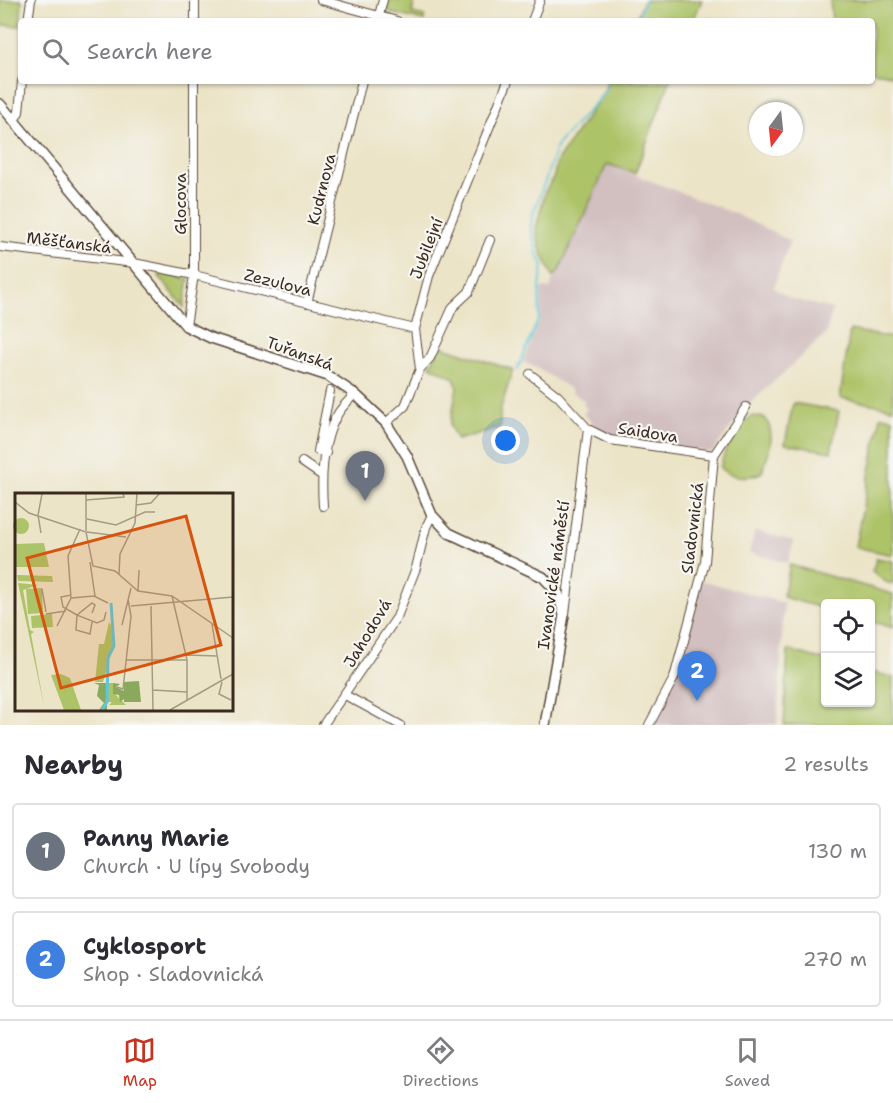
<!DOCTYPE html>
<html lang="en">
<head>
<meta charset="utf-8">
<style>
	:root { --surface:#fff; --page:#f7f7f7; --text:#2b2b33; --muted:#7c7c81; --line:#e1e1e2; --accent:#c8321e }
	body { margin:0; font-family:"Shantell Sans",sans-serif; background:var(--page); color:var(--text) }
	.controls { position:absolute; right:18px; bottom:18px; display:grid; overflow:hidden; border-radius:6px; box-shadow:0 2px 4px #0004 }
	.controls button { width:54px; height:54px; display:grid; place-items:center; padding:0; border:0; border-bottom:2px solid var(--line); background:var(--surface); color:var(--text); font:30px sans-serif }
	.compass { position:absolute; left:749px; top:102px; width:54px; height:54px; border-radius:50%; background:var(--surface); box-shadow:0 2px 4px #0004; rotate:195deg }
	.you { position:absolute; left:506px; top:441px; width:21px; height:21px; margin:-15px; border:4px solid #fff; border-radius:50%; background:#1a73e8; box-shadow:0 0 0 9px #1a73e833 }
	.badge { display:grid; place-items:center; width:39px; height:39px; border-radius:50%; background:var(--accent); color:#fff; font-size:20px; font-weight:700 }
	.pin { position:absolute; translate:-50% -50px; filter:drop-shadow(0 2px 3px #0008) }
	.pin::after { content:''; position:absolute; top:32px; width:21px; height:18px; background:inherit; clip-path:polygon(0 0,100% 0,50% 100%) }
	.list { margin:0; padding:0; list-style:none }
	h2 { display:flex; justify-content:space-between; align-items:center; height:78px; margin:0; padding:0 24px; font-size:26px }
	h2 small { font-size:20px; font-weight:400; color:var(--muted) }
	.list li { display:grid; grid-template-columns:39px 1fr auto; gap:18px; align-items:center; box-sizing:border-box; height:96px; margin:0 12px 12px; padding:0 12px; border:2px solid var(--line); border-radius:6px }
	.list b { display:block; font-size:22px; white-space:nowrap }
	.list p { margin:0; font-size:20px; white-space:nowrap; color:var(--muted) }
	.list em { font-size:20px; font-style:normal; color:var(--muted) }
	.icon { flex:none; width:33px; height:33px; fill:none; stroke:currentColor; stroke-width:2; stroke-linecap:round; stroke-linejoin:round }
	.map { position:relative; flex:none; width:893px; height:725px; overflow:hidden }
	.search { position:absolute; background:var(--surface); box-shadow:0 2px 4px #0004; left:18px; right:18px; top:18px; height:66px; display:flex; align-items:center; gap:15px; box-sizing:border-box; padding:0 21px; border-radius:6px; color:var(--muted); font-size:22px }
	.sheet { height:294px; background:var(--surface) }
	nav { display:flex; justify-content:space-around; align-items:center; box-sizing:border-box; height:84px; border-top:2px solid var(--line); background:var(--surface); font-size:16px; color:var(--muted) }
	nav a { display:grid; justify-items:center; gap:3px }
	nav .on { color:var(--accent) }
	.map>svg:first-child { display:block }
	.industrial { fill:#d2bfc0 }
	.green { fill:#adc368; stroke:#747643; stroke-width:1.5 }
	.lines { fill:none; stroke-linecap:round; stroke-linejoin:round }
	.stream { stroke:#5fc7dc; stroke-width:2 }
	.minor-casing { stroke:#564637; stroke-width:10 }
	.major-casing { stroke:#564637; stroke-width:12 }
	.minor { stroke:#fff; stroke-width:8 }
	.major { stroke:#fff; stroke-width:9 }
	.labels { text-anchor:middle; stroke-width:4.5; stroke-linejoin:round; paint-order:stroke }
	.street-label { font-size:16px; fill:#3b2a1e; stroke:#f6f6f2 }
	.inset-river { fill:none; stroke:#5fc7dc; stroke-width:3 }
	.inset-road { fill:none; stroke:#a59a83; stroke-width:1.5 }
	.view { fill:#d7540e; fill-opacity:0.15; stroke:#d7540e; stroke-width:3 }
	.inset-edge { fill:none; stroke:#3b2a1e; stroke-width:3 }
</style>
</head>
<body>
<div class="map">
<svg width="893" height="725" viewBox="0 0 893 725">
	<rect width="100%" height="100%" fill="#f6f6f2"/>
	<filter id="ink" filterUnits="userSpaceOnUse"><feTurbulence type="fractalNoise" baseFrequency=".0167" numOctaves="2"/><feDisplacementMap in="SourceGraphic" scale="12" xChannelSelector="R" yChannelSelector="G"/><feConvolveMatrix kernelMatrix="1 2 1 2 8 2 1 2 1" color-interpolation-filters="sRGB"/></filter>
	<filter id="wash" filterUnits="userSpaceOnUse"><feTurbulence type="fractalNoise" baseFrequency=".008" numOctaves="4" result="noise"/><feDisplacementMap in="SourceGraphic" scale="24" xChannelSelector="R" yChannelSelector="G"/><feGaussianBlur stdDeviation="1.35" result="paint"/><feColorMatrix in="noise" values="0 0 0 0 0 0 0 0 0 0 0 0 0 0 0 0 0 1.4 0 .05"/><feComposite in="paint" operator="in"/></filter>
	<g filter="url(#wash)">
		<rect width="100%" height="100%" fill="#ece4c7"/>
		<path class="industrial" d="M607,164L736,214L790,241L774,286L776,290L792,299L833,309L826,334L746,407L712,453L610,436L598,428L583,414L587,409L583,405L585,401L571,392L572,390L539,369L523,362L540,319L542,287L550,289L553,277L559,271Z
			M755,531L794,541L788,563L749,553Z
			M696,579L784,603L777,725H644L670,676Z"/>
		<path class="green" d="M0,0H22L20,26L0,25Z
			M389,0H415L412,13L425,16L424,21L391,13L387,7Z
			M644,0H702L693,21H635Z
			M830,0H893V76L872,71V21H832Z
			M607,81H670L635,173L607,164L559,271L553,277L541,251L536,229L545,192L554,176L557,161L605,90Z
			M160,273L189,279L184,307L159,276Z
			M850,330L893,338V408L840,398Z
			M441,346L513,370L500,410V427L457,440L450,426L457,387L454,378L430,366Z
			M793,403L839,411L831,452L785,444Z
			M752,416L765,418C777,435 768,454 762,472C750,479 731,478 720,468C725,448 735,428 752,416Z
			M881,416L893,418V555L855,547Z
			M877,558L893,561V584L886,582L872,571Z
			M790,565L893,594V628L871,621L870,604H826L825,609L783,597Z
			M788,650L825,660L826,702H870L871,672L893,677V725H784Z"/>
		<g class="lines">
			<path class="stream" d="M637,21L645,0
				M517,371L539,318L540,287L543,265L537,253L531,228L533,214L546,179L557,145L606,91L609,81"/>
		</g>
	</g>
	<g filter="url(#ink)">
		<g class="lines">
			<g class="minor-casing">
				<path id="minor" d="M321,0L397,21
					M378,19L383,0
					M28,21L31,0
					M195,21V0
					M532,21L540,0
					M14,121L19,112L22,81
					M0,247L134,263L194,275L415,329
					M307,303L362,81
					M186,326L194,275V81
					M420,369L430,358L453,307L469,292L490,240
					M530,374L558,396L588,429L610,440L714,455
					M386,423L405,406L420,369L415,329L429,276L508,81
					M326,453L318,451L330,391
					M302,462L321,475
					M323,506C321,476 322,438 339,412C343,406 349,400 355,394
					M565,614L588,429
					M345,695L400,725
					M323,725L397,617L416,568L426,527L432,515
					M649,725L674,678L705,562L714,455L746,407"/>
			</g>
			<g class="major-casing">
				<path id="major" d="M0,104L186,326L211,338L328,376L355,394L386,423L407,456L432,515L449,533L543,577L558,593L564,615L545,725"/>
			</g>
			<use href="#minor" class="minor"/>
			<use href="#major" class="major"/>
		</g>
	</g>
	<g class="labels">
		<g class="street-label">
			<text transform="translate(321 189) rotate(-76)" y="6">Kudrnova</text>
			<text transform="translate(180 204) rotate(-90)" y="6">Glocova</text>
			<text transform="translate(69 242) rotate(7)" y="6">Měšťanská</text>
			<text transform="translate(426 248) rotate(-69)" y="6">Jubilejní</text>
			<text transform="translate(278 282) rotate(14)" y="6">Zezulova</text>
			<text transform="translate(300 353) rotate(20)" y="6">Tuřanská</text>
			<text transform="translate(648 432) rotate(9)" y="6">Saidova</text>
			<text transform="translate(692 528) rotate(-83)" y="6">Sladovnická</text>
			<text transform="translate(553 575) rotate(-82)" y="6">Ivanovické náměstí</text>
			<text transform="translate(367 633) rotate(-59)" y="6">Jahodová</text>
		</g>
	</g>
	<g transform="translate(15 493)">
		<rect width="218" height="218" fill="#ece4c7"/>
		<path d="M-2 33a8 8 0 1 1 16 0a8 8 0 1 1-16 0ZM29,50L34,74H0V51ZM2,82L37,83L38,89L3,88ZM3,90L23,92L8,97L15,137L19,139L16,141L29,213ZM27,95L28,120L13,121L11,96ZM37,121L38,134L17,135L16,123ZM94,129L99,137V150L88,189H80L84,151H89ZM46,181L55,185L66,217H49L36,182ZM92,190H98L99,200L111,212H94L97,209H93Z" fill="#adc368"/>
		<path d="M124,188L126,209H109V206L105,209L104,202L98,201V190L105,191L101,194L109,198V189ZM79,190H92V217H113H84L89,210L82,203L84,192Z" fill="#8aa95c"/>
		<path class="inset-river" d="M87,217L92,209L93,165L99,153L96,110"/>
		<path class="inset-road" d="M71,7L109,4L108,0M0,9L14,20L71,39L78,73L100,78L123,98L157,103L218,145M121,12L136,10L145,0M72,26L101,32L130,19H140M71,38V0M72,39L111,44M26,40L23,22L27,1M75,69L80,103M104,81L105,61L120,30L122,0M27,96L31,119M123,98L124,77M56,102L46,104L48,114L62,122L77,110L80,112L77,120M157,103L172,167V207M56,105L79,103L93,110M116,113L218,104M136,113L138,217M31,121L51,118M77,129L75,141L61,137L62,122L82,130L89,127L91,119M197,131L206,186M107,132L116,95M42,133L56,105L53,63L65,36M171,162L202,163M111,167H172M207,189L204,201L216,207M102,194L108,196L116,123L113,106M138,197L172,199M155,217L218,181"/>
		<path class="view" d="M171,23L206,152L46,195L12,65Z"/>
		<rect width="218" height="218" class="inset-edge"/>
	</g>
</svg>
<div class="controls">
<button><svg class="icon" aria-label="locate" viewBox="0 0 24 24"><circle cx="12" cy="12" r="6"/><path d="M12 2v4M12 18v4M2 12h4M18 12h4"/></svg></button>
<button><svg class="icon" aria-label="layers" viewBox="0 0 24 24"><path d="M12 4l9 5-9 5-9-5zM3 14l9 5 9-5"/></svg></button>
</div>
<svg class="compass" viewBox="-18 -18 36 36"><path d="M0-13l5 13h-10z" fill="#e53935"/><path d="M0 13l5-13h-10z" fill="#7c7c81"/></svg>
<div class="you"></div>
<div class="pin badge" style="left:365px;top:501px;background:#6b7280">1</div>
<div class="pin badge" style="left:697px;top:701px;background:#3f7fe0">2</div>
<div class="search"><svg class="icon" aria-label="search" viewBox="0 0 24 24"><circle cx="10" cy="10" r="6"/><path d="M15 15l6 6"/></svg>Search here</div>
</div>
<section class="sheet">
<h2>Nearby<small>2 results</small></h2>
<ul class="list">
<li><span class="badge" style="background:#6b7280">1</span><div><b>Panny Marie</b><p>Church · U lípy Svobody</p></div><em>130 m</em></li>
<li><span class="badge" style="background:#3f7fe0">2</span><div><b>Cyklosport</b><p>Shop · Sladovnická</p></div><em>270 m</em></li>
</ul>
</section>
<nav>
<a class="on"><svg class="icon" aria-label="map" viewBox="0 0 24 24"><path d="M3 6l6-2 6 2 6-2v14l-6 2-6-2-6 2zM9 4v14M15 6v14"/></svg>Map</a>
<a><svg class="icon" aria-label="directions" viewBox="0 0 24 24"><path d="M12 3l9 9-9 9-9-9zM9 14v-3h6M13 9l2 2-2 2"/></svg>Directions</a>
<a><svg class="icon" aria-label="saved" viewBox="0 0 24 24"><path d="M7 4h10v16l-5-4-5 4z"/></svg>Saved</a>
</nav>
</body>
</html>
